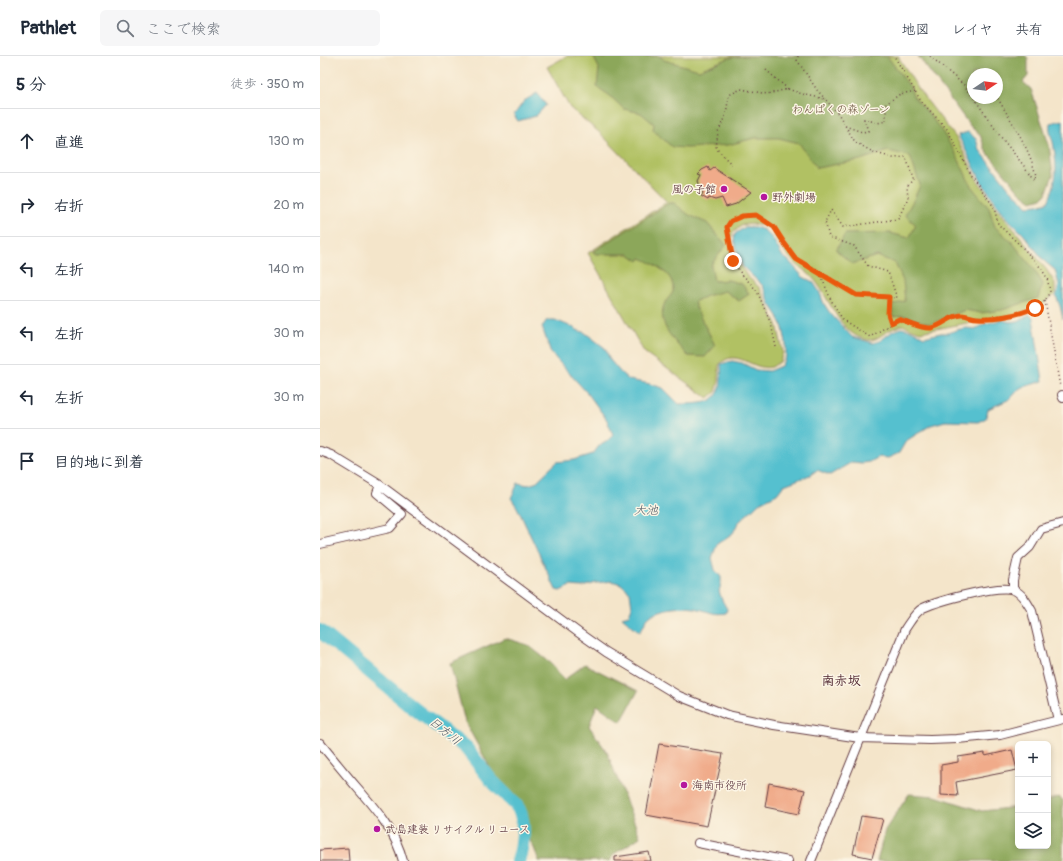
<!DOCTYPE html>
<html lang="ja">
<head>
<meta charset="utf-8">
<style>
	:root { --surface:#fff; --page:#f6f6f7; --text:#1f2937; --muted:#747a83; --line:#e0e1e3 }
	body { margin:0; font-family:Pangolin,"Klee One",sans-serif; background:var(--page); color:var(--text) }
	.controls { position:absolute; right:12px; bottom:12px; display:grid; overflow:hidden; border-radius:6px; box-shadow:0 2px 6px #0003 }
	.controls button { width:36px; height:36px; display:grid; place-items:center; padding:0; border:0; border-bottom:1px solid var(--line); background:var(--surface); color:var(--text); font:20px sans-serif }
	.compass { position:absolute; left:647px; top:12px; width:36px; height:36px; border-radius:50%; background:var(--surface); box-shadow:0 2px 6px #0003; rotate:77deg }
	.stop { position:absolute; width:12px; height:12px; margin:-9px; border:3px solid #ea580c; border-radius:50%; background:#fff }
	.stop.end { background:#ea580c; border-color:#fff; box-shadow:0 1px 4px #0008 }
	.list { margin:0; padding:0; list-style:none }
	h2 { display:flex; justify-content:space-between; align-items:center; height:52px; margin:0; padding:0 16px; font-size:17px }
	h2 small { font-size:13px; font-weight:400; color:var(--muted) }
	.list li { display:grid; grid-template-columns:26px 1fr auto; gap:12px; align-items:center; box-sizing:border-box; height:64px; padding:0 16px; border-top:1px solid var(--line) }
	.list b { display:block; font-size:15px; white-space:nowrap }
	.list em { font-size:13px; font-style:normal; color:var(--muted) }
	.icon { flex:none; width:22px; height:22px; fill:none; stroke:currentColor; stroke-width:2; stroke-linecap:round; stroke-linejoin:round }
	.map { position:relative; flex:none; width:743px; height:805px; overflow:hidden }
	header { display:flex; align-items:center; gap:24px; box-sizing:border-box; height:56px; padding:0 20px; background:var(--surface); border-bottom:1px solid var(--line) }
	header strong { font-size:19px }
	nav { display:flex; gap:22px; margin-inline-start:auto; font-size:14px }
	.search { width:280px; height:36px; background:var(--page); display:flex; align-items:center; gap:10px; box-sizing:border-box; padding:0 14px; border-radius:6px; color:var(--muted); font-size:15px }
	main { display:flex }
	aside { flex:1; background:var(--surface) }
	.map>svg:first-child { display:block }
	.green { fill:#b1c164; stroke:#7e7048 }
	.forest { fill:#8ca75a; stroke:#6b6342; fill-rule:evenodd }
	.water { fill:#54c0cf; stroke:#4f707d }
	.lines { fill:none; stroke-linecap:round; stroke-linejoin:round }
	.river { stroke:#54c0cf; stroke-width:14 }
	.building { fill:#f0ab8a }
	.minor-casing { stroke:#643d43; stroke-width:10 }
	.path { stroke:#643d43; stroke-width:1.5; stroke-dasharray:1 3; stroke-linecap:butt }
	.minor { stroke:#fff; stroke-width:8 }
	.route { stroke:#ea580c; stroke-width:5 }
	.poi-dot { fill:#b5179e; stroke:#fcf5e5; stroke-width:1.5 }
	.labels { text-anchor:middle; stroke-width:3; stroke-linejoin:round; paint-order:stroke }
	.park-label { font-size:11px; fill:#69503c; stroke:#fcf5e5 }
	.poi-label { font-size:11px; fill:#4a1f2b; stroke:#fcf5e5; text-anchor:start }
	.water-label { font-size:12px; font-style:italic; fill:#4e5764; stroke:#fcf5e5 }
	.quarter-label { font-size:13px; font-weight:bold; fill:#4a1f2b; stroke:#fcf5e5 }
</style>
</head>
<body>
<header>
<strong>Pathlet</strong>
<div class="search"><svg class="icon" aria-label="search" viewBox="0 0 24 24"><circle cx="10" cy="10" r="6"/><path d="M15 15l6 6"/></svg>ここで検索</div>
<nav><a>地図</a><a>レイヤ</a><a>共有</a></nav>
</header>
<main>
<aside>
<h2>5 分<small>徒歩 · 350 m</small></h2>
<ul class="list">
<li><svg class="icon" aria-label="ahead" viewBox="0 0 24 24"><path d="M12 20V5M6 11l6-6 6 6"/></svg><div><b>直進</b></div><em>130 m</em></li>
<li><svg class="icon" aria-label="right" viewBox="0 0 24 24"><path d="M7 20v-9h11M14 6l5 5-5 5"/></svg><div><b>右折</b></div><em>20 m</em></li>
<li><svg class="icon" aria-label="left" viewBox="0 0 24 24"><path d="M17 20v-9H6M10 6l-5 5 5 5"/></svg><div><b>左折</b></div><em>140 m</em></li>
<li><svg class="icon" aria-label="left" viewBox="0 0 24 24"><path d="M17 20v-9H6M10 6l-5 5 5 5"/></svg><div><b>左折</b></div><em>30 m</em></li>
<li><svg class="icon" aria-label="left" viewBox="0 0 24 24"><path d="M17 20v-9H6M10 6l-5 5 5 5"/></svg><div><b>左折</b></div><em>30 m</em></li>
<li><svg class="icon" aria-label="arrive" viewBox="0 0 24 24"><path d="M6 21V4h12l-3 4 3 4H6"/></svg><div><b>目的地に到着</b></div></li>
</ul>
</aside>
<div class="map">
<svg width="743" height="805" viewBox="0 0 743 805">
	<rect width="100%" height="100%" fill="#fcf5e5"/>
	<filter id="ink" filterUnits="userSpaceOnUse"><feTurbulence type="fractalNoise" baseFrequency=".025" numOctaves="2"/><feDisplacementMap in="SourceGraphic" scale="8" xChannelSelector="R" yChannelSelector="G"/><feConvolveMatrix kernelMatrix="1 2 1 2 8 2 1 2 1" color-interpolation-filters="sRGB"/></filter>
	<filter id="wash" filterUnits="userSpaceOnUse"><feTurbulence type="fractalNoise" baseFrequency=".012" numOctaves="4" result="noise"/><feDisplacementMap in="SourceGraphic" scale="16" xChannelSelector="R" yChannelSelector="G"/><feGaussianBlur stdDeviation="0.9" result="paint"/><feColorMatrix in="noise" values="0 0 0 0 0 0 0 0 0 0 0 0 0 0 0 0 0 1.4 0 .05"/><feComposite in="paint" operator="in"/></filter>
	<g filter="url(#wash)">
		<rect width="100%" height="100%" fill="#f4e5ca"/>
		<path class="green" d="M247,0H579V2L601,37L637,83L657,123L677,152L726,213L735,227V238L718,253L691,262L663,264L600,276L582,269C578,271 574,272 570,274C563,277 557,285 548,284C518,279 510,240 492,221C486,215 479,211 473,205C463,195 457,185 451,172L437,168L422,169L413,177L411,183L417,204L427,220L439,231L457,268L463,296L460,306C457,307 454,310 452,311C433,316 416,290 399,309V325L396,336L388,342L324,296L268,197L347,146L280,77L250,52L227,11Z"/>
		<path class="forest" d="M273,0H278L285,3L287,0H340L344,4L379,14L409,2L424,0H567L590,31L593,40L609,58L623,77L637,100L651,130L669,152L675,171L692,186L713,212L723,228L718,242L682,254L661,257L645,254L610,268L583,260L573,261L572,249L585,245L583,225L575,207L557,200L532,208L516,194L525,178L570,177L589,182L596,169L585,159L594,143L600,129L590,100L568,95L540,104L497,112L479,87L459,82H435L408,89L368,92L352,91L333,74L334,68L321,57L304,53L289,39L277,31L279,12Z
			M598,0H706L708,2V20L703,26L711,33L729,89L733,119L726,138L722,142L712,145L700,136L666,95L660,79L651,71ZM653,18H677V42H653Z
			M349,147H354L369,159L387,167L406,189L391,209L394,225L408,224L422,228L429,238L419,245L405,235L386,240L374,246C379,262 389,275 395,290L385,301L368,300C356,287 339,271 343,252C344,246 350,241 353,236C353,233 353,229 352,226C349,216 331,206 321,202L319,205L309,198H276L273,196Z
			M185,582L208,589L232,608L244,624L265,608L318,635L301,666L277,649L269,670L287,696L320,781L294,798L290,805H219L214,792L145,666L130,607Z
			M589,738L615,740L662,755L698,751V790H728V744L739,741L743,744V805H557L565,774Z"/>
		<path class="water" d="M217,37L226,49L216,60L198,65L194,59L204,45Z
			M743,64V263L740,250L736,240L739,229L735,214L725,206L704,179L690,165L678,150L661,125L638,79L648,76L656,83L659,93L689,132L708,150L718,149L728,146C738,124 737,109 733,86C731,80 729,74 730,67Z
			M425,171H435L444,174L452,182L463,201L468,204L483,221L493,226L499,235L504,248L510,257L532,281L553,287L560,285L573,275L581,272L591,274L604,281L621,277H629L636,274L646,272L655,273L664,268L682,264L690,266L698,265L710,259L713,262L723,325L700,332L690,343L668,353L666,362L658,366L625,365L611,369L586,385L579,397L568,402L558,401L549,406L542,407L532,406L510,419L497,414L490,419L464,429L457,438L439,447L418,467L413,477L397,488L392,502L395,514L401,521V528L399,535L402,544L407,553L406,557C393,559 391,556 379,553C366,549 337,552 328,562C324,566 323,572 320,576L302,561L309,559L312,551L310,536L301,528L292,525L276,527L263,531L250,530L240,535L236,534L197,451L191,442L198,427L208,429L215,427L237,406L254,404L273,398L279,390L286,386L293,379L287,364L269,339L231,297L222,271L227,264H235L252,271L259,275L264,276L285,292L290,304L301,317L309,324L330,328L343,332L359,348C394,348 403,345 401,308L412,305L422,307L436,314L449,315L461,310L466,300V287L463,272L458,260L450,248L445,235L442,229L423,211L419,203L414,183L415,178Z"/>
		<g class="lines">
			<path class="river" d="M0,575L96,654L146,692L171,724L196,749C207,762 203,790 198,805"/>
		</g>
		<g id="blocks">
			<path class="building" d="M388,111L390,115L394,112L431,136L416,148L406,151L402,142L395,144L389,142L388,144L381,140L383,137L378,125L381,119L378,118L382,114Z
				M339,688L403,698L387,770L326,759Z
				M692,694L697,714L636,726L638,740L621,739V709L638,706V701L665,697V700Z
				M449,727L485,734L479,758L445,751Z
				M541,760L563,763L552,802L533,798Z
				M28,792L29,805H0V794Z
				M329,796L331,805H295V801Z"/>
		</g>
	</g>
	<g filter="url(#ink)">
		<use href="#blocks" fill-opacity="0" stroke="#643d43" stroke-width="1"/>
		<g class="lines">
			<g class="minor-casing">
				<path id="minor" d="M742,339L743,342
					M0,395L11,399L60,429L259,577L286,596L359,640L407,659L454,669L540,682L610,684L637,683L680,679L743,663
					M0,488L70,472L82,458L57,437L60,429
					M693,534V524L698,502L710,491L721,473L743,467
					M0,687C13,703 26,719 40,735C58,756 76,777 83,805
					M378,787L468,805
					M491,805L585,573C590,566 595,556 603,552C618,545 679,528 694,534C703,538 708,548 712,555L738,664"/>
			</g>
			<path class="path" d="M478,0L477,4L497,34L505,43
				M610,0L644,29L653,41
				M446,14L468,33
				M654,42L680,80L704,110L714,124L716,120C709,90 692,67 677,41
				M525,70L542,76L548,75L544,63L558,67L566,65V48L580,38L596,35
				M412,109L396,92L398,76L406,58L409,39L421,33L447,38L468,33L482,38L505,43L519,59L535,86L553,96L573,102L586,101L593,123L587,131L588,142L578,163L523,171L511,154L505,166L509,181L534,190L548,210L568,216L577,242L535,239L499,215L511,244L523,264L550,281L579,263L603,271L611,272L621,268L630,262L643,259L657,262L698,258L715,252L725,245L730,235L727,222L721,212L704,193L678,168L674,151L651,119L627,73L601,45L574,0
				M569,241L568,258L571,267
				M725,245L740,331
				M456,291L451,268L437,235L420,216L413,205L407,171C412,163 419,160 428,159C455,158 459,188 476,203C482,208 491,211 498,215"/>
			<use href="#minor" class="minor"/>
		</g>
	</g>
	<g class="lines" filter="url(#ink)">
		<path class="route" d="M413,205L407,171L411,165L422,160L436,159L454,171L465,188L476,203L536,239L569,241L568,258L571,267L579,263C588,266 601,273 611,272C623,270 630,259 642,259C647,259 652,262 657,262C676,263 697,259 715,252"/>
	</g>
	<g class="poi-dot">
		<circle cx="404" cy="133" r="4"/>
		<circle cx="444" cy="141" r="4"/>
		<circle cx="364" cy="729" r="4"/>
		<circle cx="57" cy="773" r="4"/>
	</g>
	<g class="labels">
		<g class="park-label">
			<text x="521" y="57">わんぱくの森ゾーン</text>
		</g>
		<g class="poi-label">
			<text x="396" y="137" text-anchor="end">風の子館</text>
			<text x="452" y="145">野外劇場</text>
			<text x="372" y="733">海南市役所</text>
			<text x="65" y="777">武島建装 リサイクル リユース</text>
		</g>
		<g class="water-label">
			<text x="326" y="458">大池</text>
			<text transform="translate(125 675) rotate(39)" y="4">日方川</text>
		</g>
		<g class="quarter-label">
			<text x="521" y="629">南赤坂</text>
		</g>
	</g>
</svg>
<div class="controls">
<button>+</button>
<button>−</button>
<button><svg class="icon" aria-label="layers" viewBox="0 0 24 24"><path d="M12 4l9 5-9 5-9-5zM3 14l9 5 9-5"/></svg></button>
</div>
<svg class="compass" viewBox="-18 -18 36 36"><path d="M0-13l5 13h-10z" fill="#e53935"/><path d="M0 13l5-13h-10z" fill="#747a83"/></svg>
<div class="stop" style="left:715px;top:252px"></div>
<div class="stop end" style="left:413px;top:205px"></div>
</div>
</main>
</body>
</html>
